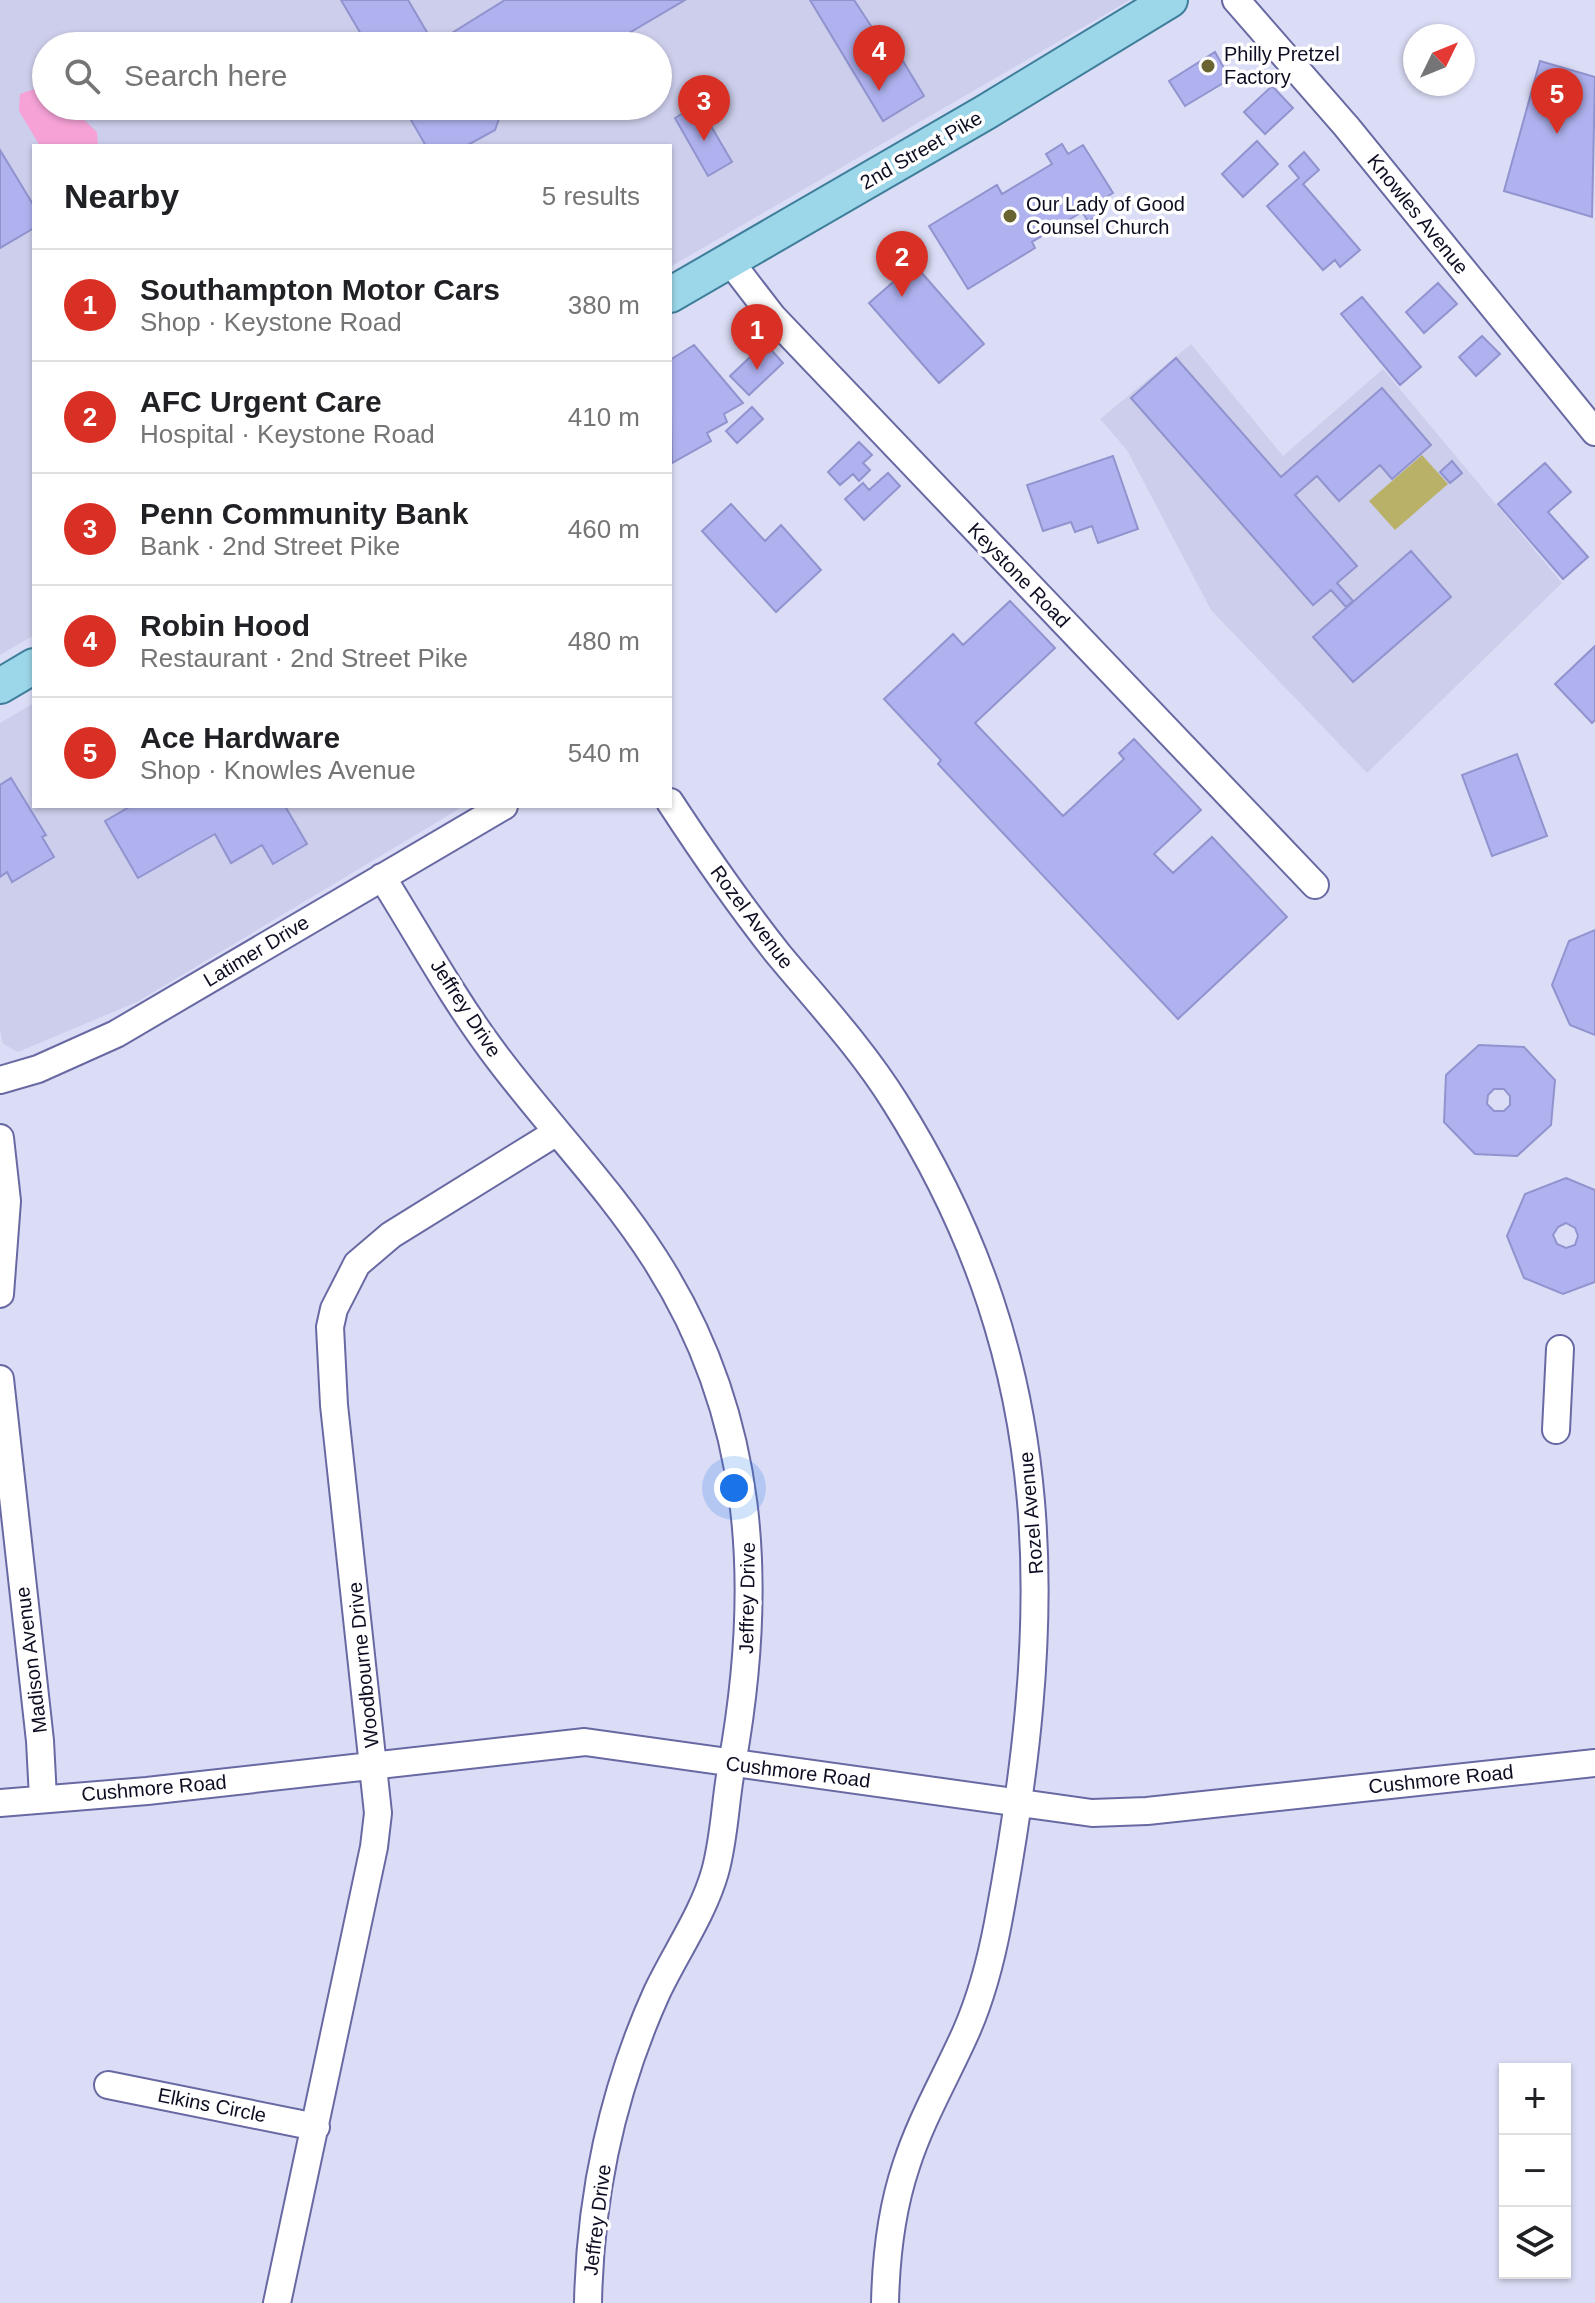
<!DOCTYPE html>
<html lang="en">
<head>
<meta charset="utf-8">
<style>
	:root { --surface:#fff; --page:#f6f6f6; --text:#202124; --muted:#757577; --line:#e0e0e0; --accent:#d93025 }
	body { margin:0; font-family:Helvetica,sans-serif; background:var(--page); color:var(--text) }
	.controls { position:absolute; right:24px; bottom:24px; display:grid; overflow:hidden; border-radius:0px; box-shadow:0 2px 6px #0004 }
	.controls button { width:72px; height:72px; display:grid; place-items:center; padding:0; border:0; border-bottom:2px solid var(--line); background:var(--surface); color:var(--text); font:40px sans-serif }
	.compass { position:absolute; left:1403px; top:24px; width:72px; height:72px; border-radius:50%; background:var(--surface); box-shadow:0 2px 6px #0004; rotate:47deg }
	.you { position:absolute; left:734px; top:1488px; width:28px; height:28px; margin:-20px; border:6px solid #fff; border-radius:50%; background:#1a73e8; box-shadow:0 0 0 12px #1a73e833 }
	.badge { display:grid; place-items:center; width:52px; height:52px; border-radius:50%; background:var(--accent); color:#fff; font-size:26px; font-weight:700 }
	.pin { position:absolute; translate:-50% -66px; filter:drop-shadow(0 2px 4px #0008) }
	.pin::after { content:''; position:absolute; top:42px; width:28px; height:24px; background:inherit; clip-path:polygon(0 0,100% 0,50% 100%) }
	.list { margin:0; padding:0; list-style:none }
	h2 { display:flex; justify-content:space-between; align-items:center; height:104px; margin:0; padding:0 32px; font-size:34px }
	h2 small { font-size:26px; font-weight:400; color:var(--muted) }
	.list li { display:grid; grid-template-columns:52px 1fr auto; gap:24px; align-items:center; box-sizing:border-box; height:112px; padding:0 32px; border-top:2px solid var(--line) }
	.list b { display:block; font-size:30px; white-space:nowrap }
	.list p { margin:0; font-size:26px; white-space:nowrap; color:var(--muted) }
	.list em { font-size:26px; font-style:normal; color:var(--muted) }
	.icon { flex:none; width:44px; height:44px; fill:none; stroke:currentColor; stroke-width:2; stroke-linecap:round; stroke-linejoin:round }
	.map { position:relative; flex:none; width:1595px; height:2303px; overflow:hidden }
	.search { position:absolute; background:var(--surface); box-shadow:0 2px 6px #0004; left:32px; top:32px; width:640px; height:88px; display:flex; align-items:center; gap:20px; box-sizing:border-box; padding:0 28px; border-radius:44px; color:var(--muted); font-size:30px }
	.panel { position:absolute; background:var(--surface); box-shadow:0 2px 6px #0004; left:32px; top:144px; width:640px; height:664px; border-radius:0px }
	.map>svg:first-child { display:block }
	.built { fill:#ccceeb; fill-rule:evenodd }
	.green { fill:#bab168 }
	.water { fill:#f6a2d7 }
	.building { fill:#afb2ef; stroke:#9193cf; stroke-width:2; fill-rule:evenodd }
	.lines { fill:none; stroke-linecap:round; stroke-linejoin:round }
	.minor-casing { stroke:#6869a2; stroke-width:30 }
	.major-casing { stroke:#3f7e9a; stroke-width:38 }
	.minor { stroke:#fff; stroke-width:26 }
	.major { stroke:#9bd6e9; stroke-width:34 }
	.poi-dot { fill:#6a6430; stroke:#fff; stroke-width:3 }
	.labels { text-anchor:middle; stroke-width:7; stroke-linejoin:round; paint-order:stroke }
	.poi-label { font-size:20px; fill:#0e0e23; stroke:#fff; text-anchor:start }
	.street-label { font-size:20px; fill:#0e0e23; stroke:#fff }
</style>
</head>
<body>
<div class="map">
<svg width="1595" height="2303" viewBox="0 0 1595 2303">
	<rect width="100%" height="100%" fill="#dbddf7"/>
	<path class="built" d="M0,0H1130L670,267V146H34V635L0,655ZM46,46H658V106H46Z
		M1191,344L1283,456L1383,369L1562,583L1367,773L1211,610L1127,450L1100,419Z
		M34,703V806H464L137,1002L18,1052L3,1044L0,1029V723Z"/>
	<path class="green" d="M1422,455L1448,484L1395,530L1369,501Z"/>
	<path class="water" d="M46,85V106H69L97,132L98,146H40L19,111L20,94Z"/>
	<path class="building" d="M341,0H408L434,44L505,0H685L607,46H368Z
		M810,0H854L879,38L886,33L924,96L883,121Z
		M1215,52L1230,79L1185,106L1169,81Z
		M1540,61L1595,77L1592,217L1504,191Z
		M1272,86L1293,108L1265,134L1244,112Z
		M698,104L732,162L708,176L675,118Z
		M403,106H518L500,116L495,130L466,146H426Z
		M1257,141L1278,164L1243,197L1222,174Z
		M1062,144L1068,154L1083,145L1113,193L1098,202L1104,212L1088,221L1082,212L1032,242L1035,248L968,289L929,226L997,185L1002,194L1052,164L1046,154Z
		M0,150L34,206V228L0,248Z
		M1304,152L1319,170L1303,184L1360,250L1340,267L1335,260L1323,270L1267,206L1299,178L1289,166Z
		M914,264L984,344L939,383L869,303Z
		M1438,283L1457,304L1424,333L1406,312Z
		M1362,297L1421,367L1400,385L1341,314Z
		M1482,336L1500,354L1476,376L1459,357Z
		M765,343L783,363L749,395L730,376Z
		M694,345L743,403L724,414L727,422L707,433L711,441L672,463L670,360Z
		M1176,358L1281,477L1382,388L1431,445L1392,479L1380,465L1339,501L1317,476L1295,495L1357,566L1337,583L1353,601L1346,607L1331,590L1313,605L1131,398Z
		M752,407L763,419L737,443L726,431Z
		M859,442L872,455L863,463L870,470L859,481L853,474L840,485L828,472Z
		M1113,456L1138,529L1098,543L1092,526L1075,532L1071,522L1043,531L1027,485Z
		M1452,461L1462,473L1450,483L1440,472Z
		M1545,463L1571,492L1548,512L1588,557L1563,579L1498,504Z
		M888,473L900,486L864,520L845,499L863,483L869,490Z
		M731,504L765,541L781,525L821,570L776,612L702,531Z
		M1411,551L1451,597L1353,682L1313,637Z
		M1010,601L1055,648L975,723L1063,816L1124,759L1119,753L1134,739L1201,810L1154,854L1173,873L1212,837L1287,917L1178,1019L938,764L941,760L884,699L953,634L963,645Z
		M1595,646V720L1592,723L1555,684Z
		M1517,754L1547,836L1492,856L1462,775Z
		M11,778L46,835L42,837L54,857L12,882L7,872L0,877V785Z
		M131,806H285L307,844L273,864L262,845L231,863L215,834L138,878L105,821Z
		M1595,930V1035L1570,1025L1552,985L1569,941Z
		M1479,1045L1524,1047L1555,1080L1551,1125L1517,1156L1475,1154L1444,1122L1446,1075ZM1494,1089H1504L1510,1096V1105L1504,1111H1494L1487,1104L1488,1095Z
		M1566,1178L1595,1190V1282L1563,1294L1524,1278L1507,1236L1525,1194ZM1566,1223L1575,1228L1578,1236L1575,1245L1566,1248L1557,1244L1553,1235L1558,1227Z"/>
	<g class="lines">
		<g class="minor-casing">
			<path id="minor" d="M1236,0L1346,126L1595,432
				M729,260L772,316L1315,885
				M670,802C704,854 740,906 779,955C819,1003 862,1049 895,1102C1064,1370 1054,1623 998,1923C991,1960 981,1998 966,2032C946,2077 921,2119 906,2166C891,2211 886,2256 885,2303
				M382,877C418,934 451,995 491,1049C543,1120 607,1184 655,1259C756,1416 764,1585 732,1764C725,1800 725,1836 715,1872C703,1914 676,1952 657,1992C613,2089 590,2196 588,2303
				M0,1080L38,1069L116,1034L504,806
				M0,1138L7,1201L0,1294
				M0,1379L40,1741L43,1798
				M1556,1430L1560,1349
				M0,1803L147,1791L585,1742L1092,1813L1147,1811L1595,1763
				M108,2085L316,2127
				M277,2303L374,1847L378,1813L334,1405L330,1327L334,1309L357,1264L391,1235L557,1132"/>
		</g>
		<g class="major-casing">
			<path id="major" d="M670,295L986,112L1170,0
				M0,686L34,666"/>
		</g>
		<use href="#minor" class="minor"/>
		<use href="#major" class="major"/>
	</g>
	<g class="poi-dot">
		<circle cx="1208" cy="66" r="8"/>
		<circle cx="1010" cy="216" r="8"/>
	</g>
	<g class="labels">
		<g class="poi-label">
			<text x="1224" y="61">Philly Pretzel<tspan x="1224" dy="23">Factory</tspan></text>
			<text x="1026" y="211">Our Lady of Good<tspan x="1026" dy="23">Counsel Church</tspan></text>
		</g>
		<g class="street-label">
			<text transform="translate(921 150) rotate(-30)" y="7">2nd Street Pike</text>
			<text transform="translate(1418 214) rotate(51)" y="7">Knowles Avenue</text>
			<text transform="translate(1019 575) rotate(46)" y="7">Keystone Road</text>
			<text transform="translate(752 917) rotate(53)" y="7">Rozel Avenue</text>
			<text transform="translate(256 951) rotate(-31)" y="7">Latimer Drive</text>
			<text transform="translate(466 1008) rotate(57)" y="7">Jeffrey Drive</text>
			<text transform="translate(1031 1513) rotate(-95)" y="7">Rozel Avenue</text>
			<text transform="translate(747 1598) rotate(-89)" y="7">Jeffrey Drive</text>
			<text transform="translate(31 1660) rotate(-97)" y="7">Madison Avenue</text>
			<text transform="translate(363 1665) rotate(-96)" y="7">Woodbourne Drive</text>
			<text transform="translate(798 1772) rotate(7)" y="7">Cushmore Road</text>
			<text transform="translate(1441 1779) rotate(-6)" y="7">Cushmore Road</text>
			<text transform="translate(154 1788) rotate(-5)" y="7">Cushmore Road</text>
			<text transform="translate(212 2105) rotate(11)" y="7">Elkins Circle</text>
			<text transform="translate(597 2220) rotate(-83)" y="7">Jeffrey Drive</text>
		</g>
	</g>
</svg>
<div class="controls">
<button>+</button>
<button>−</button>
<button><svg class="icon" aria-label="layers" viewBox="0 0 24 24"><path d="M12 4l9 5-9 5-9-5zM3 14l9 5 9-5"/></svg></button>
</div>
<svg class="compass" viewBox="-18 -18 36 36"><path d="M0-13l5 13h-10z" fill="#e53935"/><path d="M0 13l5-13h-10z" fill="#757577"/></svg>
<div class="you"></div>
<div class="pin badge" style="left:757px;top:370px">1</div>
<div class="pin badge" style="left:902px;top:297px">2</div>
<div class="pin badge" style="left:704px;top:141px">3</div>
<div class="pin badge" style="left:879px;top:91px">4</div>
<div class="pin badge" style="left:1557px;top:134px">5</div>
<div class="search"><svg class="icon" aria-label="search" viewBox="0 0 24 24"><circle cx="10" cy="10" r="6"/><path d="M15 15l6 6"/></svg>Search here</div>
<section class="panel">
<h2>Nearby<small>5 results</small></h2>
<ul class="list">
<li><span class="badge">1</span><div><b>Southampton Motor Cars</b><p>Shop · Keystone Road</p></div><em>380 m</em></li>
<li><span class="badge">2</span><div><b>AFC Urgent Care</b><p>Hospital · Keystone Road</p></div><em>410 m</em></li>
<li><span class="badge">3</span><div><b>Penn Community Bank</b><p>Bank · 2nd Street Pike</p></div><em>460 m</em></li>
<li><span class="badge">4</span><div><b>Robin Hood</b><p>Restaurant · 2nd Street Pike</p></div><em>480 m</em></li>
<li><span class="badge">5</span><div><b>Ace Hardware</b><p>Shop · Knowles Avenue</p></div><em>540 m</em></li>
</ul>
</section>
</div>
</body>
</html>
